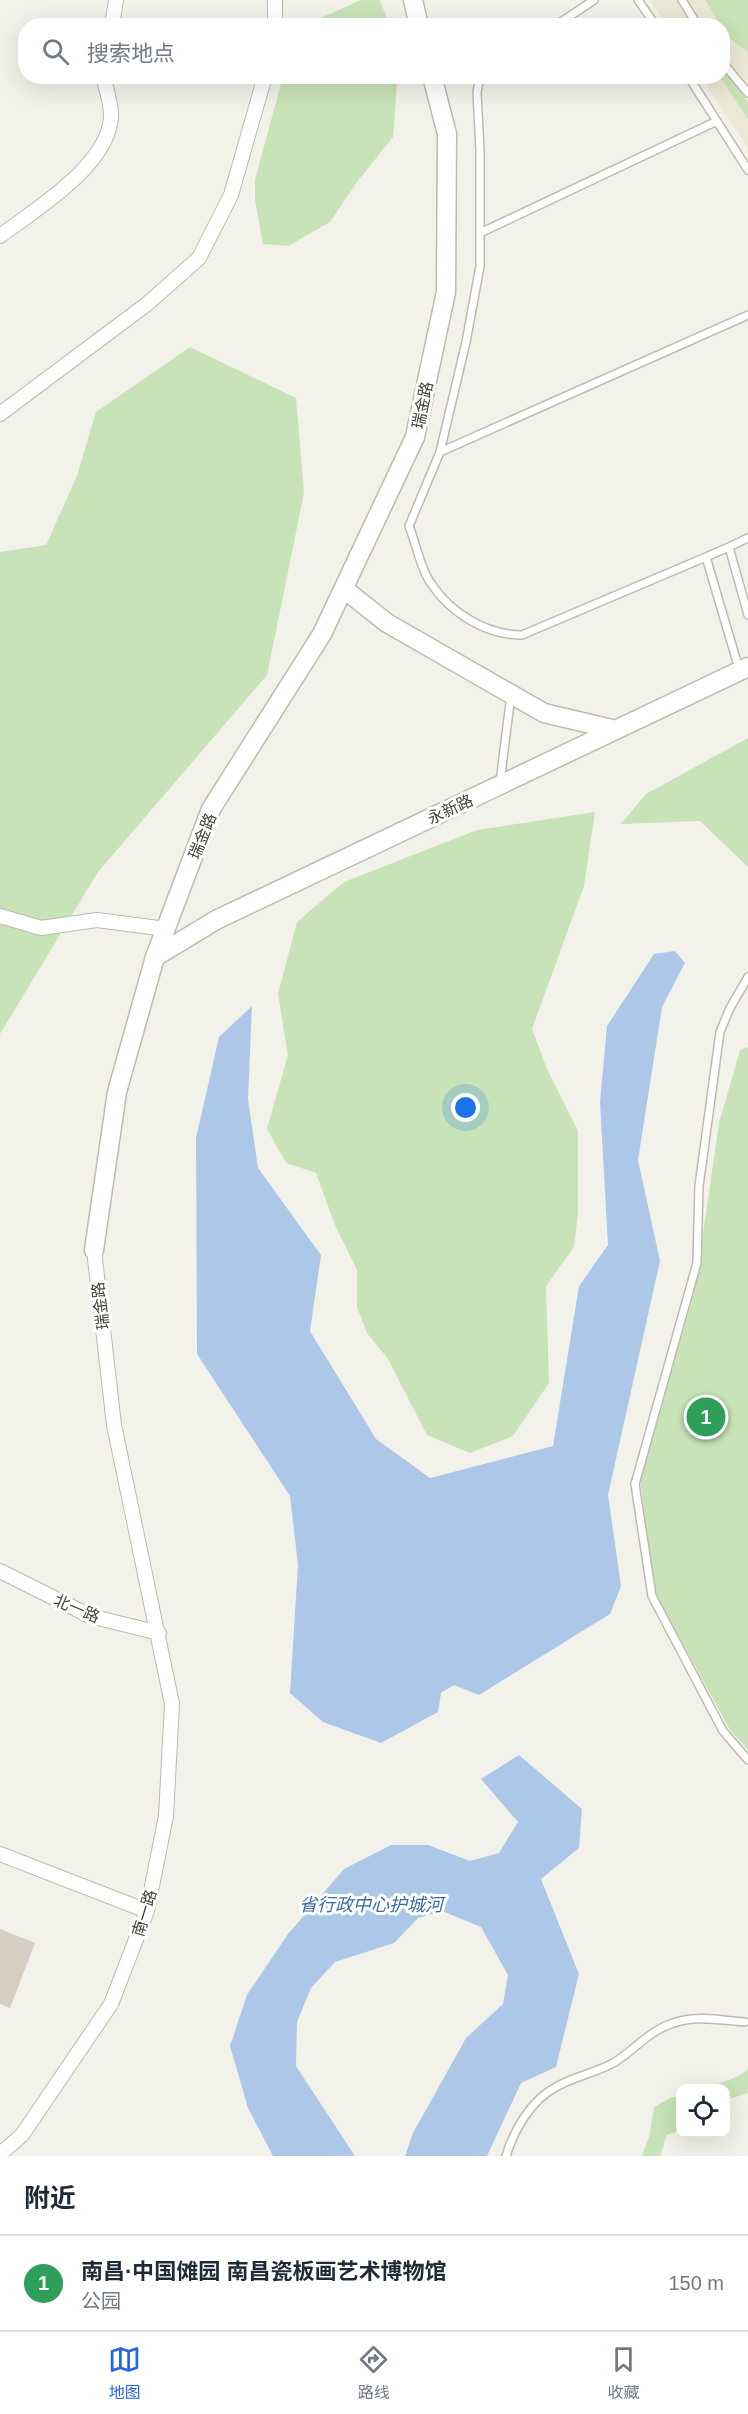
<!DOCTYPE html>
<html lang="zh">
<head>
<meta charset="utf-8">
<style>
	:root { --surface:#fff; --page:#f6f6f7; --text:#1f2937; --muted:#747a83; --line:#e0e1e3; --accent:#2563eb }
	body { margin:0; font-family:Arial,"Noto Sans SC",sans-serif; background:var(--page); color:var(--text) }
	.controls { position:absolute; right:18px; bottom:18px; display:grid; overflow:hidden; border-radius:12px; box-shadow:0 6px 24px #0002 }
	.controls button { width:54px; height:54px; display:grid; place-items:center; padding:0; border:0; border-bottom:2px solid var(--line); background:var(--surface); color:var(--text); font:30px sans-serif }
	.you { position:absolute; left:466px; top:1108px; width:21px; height:21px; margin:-15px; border:4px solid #fff; border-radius:50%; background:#1a73e8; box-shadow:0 0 0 9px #1a73e833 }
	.badge { display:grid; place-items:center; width:39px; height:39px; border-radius:50%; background:var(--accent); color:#fff; font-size:20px; font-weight:700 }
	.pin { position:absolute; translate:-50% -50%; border:3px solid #fff; box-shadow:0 2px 6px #0006 }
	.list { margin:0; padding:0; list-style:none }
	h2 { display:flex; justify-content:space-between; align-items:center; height:78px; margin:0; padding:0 24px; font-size:26px }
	h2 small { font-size:20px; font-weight:400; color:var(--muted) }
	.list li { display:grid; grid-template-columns:39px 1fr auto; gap:18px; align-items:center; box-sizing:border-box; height:96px; padding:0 24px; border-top:2px solid var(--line) }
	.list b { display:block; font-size:22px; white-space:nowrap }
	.list p { margin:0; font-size:20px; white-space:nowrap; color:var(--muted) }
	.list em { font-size:20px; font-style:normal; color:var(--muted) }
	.icon { flex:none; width:33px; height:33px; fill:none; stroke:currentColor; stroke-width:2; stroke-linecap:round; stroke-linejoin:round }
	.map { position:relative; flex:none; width:748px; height:2156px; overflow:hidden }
	.search { position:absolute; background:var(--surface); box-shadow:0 6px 24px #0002; left:18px; right:18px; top:18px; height:66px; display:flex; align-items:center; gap:15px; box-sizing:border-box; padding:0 21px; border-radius:24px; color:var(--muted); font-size:22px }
	.sheet { height:174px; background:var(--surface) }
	nav { display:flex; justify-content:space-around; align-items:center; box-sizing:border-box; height:84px; border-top:2px solid var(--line); background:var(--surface); font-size:16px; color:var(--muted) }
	nav a { display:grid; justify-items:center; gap:3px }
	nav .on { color:var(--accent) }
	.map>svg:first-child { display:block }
	.education { fill:#ebe8d5 }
	.green { fill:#c8e3b7 }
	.water { fill:#adc7e9 }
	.building { fill:#d4cfc0 }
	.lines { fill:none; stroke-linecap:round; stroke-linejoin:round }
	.service-casing { stroke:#bebaad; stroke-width:10 }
	.minor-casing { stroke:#bebaad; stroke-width:16 }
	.tertiary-casing { stroke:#bebaad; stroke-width:21 }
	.service { stroke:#fff; stroke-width:7 }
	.minor { stroke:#fff; stroke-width:14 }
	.tertiary { stroke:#fff; stroke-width:18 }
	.labels { text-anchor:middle; stroke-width:6; stroke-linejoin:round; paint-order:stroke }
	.street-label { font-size:16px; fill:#464339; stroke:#fff }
	.water-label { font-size:18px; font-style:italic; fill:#3c6aa7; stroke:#fff }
</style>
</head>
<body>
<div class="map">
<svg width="748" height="2156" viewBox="0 0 748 2156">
	<rect width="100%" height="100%" fill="#f3f2ea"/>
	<path class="education" d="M650,0H748V148L701,77L722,76V26L667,25Z"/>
	<path class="green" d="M361,0H380L389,25H305Z
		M705,0H748V52L728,37Z
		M723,64L748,103V119L720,77L722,76Z
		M283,76H397V81L393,137L357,182L330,222L288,246L263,244L255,200V180Z
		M190,347L296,398L304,493L267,675L98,872L0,1034V552L46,545L77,476L96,412Z
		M748,738V867L700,821L621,824L646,794Z
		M595,812L584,886L532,1029L547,1069L578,1131V1213L574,1247L546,1286L549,1383L513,1436L470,1453L427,1435L388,1359L367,1333L357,1307V1270L335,1225L316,1173L286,1163L267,1129L288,1055L278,994L297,922L344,882L477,830Z
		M748,1047V1750L730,1730L655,1593L640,1479L695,1290L719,1123L740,1050Z
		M748,2069V2093L726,2100V2088H711C724,2079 737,2080 748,2069Z
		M672,2097H680V2130L667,2135L660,2156H642L649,2137L654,2107Z"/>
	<path class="water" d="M675,951L685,963L662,1007L638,1160L660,1261L608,1495L621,1586L610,1614L479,1695L454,1685L441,1693L438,1712L381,1743L323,1722L290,1693L298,1565L290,1496L197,1354L196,1138L219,1037L252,1006L248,1099L258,1168L321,1255L310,1331L376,1439L430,1478L553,1446L579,1286L608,1245L600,1102L607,1026L654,954Z
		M519,1755L582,1809L579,1848L541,1879L579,1974L556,2067L521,2083L487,2156H405L413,2133L466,2038L503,2004L508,1975L481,1927L442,1911L418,1918L394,1943L335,1962L311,1988L297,2022L296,2066L355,2156H273L248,2108L230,2046L247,1995L288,1934L344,1869L391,1845H428L470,1861L499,1853L518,1822L481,1779Z"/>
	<path class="building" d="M0,1929L35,1943L10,2008L0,2004Z"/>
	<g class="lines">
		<g class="service-casing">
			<path id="service" d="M638,0L656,26
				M682,0L698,26
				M555,26L594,0
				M722,62L748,93
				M480,76L477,92L480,151V266L466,342L440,452L409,526C416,543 420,567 430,582C450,613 486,635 522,635L706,557L739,669
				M688,76L748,170
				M480,233L717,121
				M440,452L748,315
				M748,538L729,547L748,615
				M706,557L729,547
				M500,782L511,695
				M748,977L730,1008L720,1032L699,1186L697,1263L635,1484L652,1596L723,1731L748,1760
				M506,2156C514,2130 531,2100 556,2087C575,2076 596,2073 615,2062C640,2046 652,2026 685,2020C703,2016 726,2021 745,2022"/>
		</g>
		<g class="minor-casing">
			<path id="minor" d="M275,0V26
				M112,26L116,0
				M0,236C36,209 108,166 111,117C112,105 106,89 103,76
				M0,414L147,304L199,258L231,195L265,76
				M0,916L41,928L97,920L166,929
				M0,1571L90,1616L159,1633
				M0,1854L147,1911
				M0,2154L22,2135L111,2004L147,1911L166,1816L172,1704L114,1425L94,1250"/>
		</g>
		<g class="tertiary-casing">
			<path id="tertiary" d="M413,0L419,26
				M344,589L387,623L544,713L616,730
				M155,957L216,920L748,667
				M94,1250L117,1092L155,957L211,809L322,634L415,437L446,292L447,134L432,76"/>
		</g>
		<use href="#service" class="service"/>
		<use href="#minor" class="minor"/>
		<use href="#tertiary" class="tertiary"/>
	</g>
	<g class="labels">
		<g class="street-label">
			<text transform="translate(422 405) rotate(-78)" y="6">瑞金路</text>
			<text transform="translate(450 809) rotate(-25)" y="6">永新路</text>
			<text transform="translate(202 836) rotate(-68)" y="6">瑞金路</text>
			<text transform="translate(100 1306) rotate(-97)" y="6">瑞金路</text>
			<text transform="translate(77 1608) rotate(23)" y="6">北一路</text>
			<text transform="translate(144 1913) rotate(-73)" y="6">南一路</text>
		</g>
		<g class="water-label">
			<text x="371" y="1911">省行政中心护城河</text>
		</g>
	</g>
</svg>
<div class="controls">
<button><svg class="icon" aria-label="locate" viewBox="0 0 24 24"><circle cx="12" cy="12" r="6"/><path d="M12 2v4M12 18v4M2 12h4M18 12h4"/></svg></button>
</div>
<div class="you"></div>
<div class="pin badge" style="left:706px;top:1417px;background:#2e9e5b">1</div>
<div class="search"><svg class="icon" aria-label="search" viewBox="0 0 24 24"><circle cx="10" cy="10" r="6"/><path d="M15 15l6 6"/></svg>搜索地点</div>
</div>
<section class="sheet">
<h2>附近<small></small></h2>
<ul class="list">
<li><span class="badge" style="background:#2e9e5b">1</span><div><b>南昌·中国傩园 南昌瓷板画艺术博物馆</b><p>公园</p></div><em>150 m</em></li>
</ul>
</section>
<nav>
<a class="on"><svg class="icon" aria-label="map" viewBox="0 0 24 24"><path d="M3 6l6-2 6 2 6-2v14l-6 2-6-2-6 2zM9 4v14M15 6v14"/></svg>地图</a>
<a><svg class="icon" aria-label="directions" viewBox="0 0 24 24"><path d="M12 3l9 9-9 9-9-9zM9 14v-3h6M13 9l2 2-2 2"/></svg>路线</a>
<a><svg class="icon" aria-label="saved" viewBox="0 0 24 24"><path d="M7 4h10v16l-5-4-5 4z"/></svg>收藏</a>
</nav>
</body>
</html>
